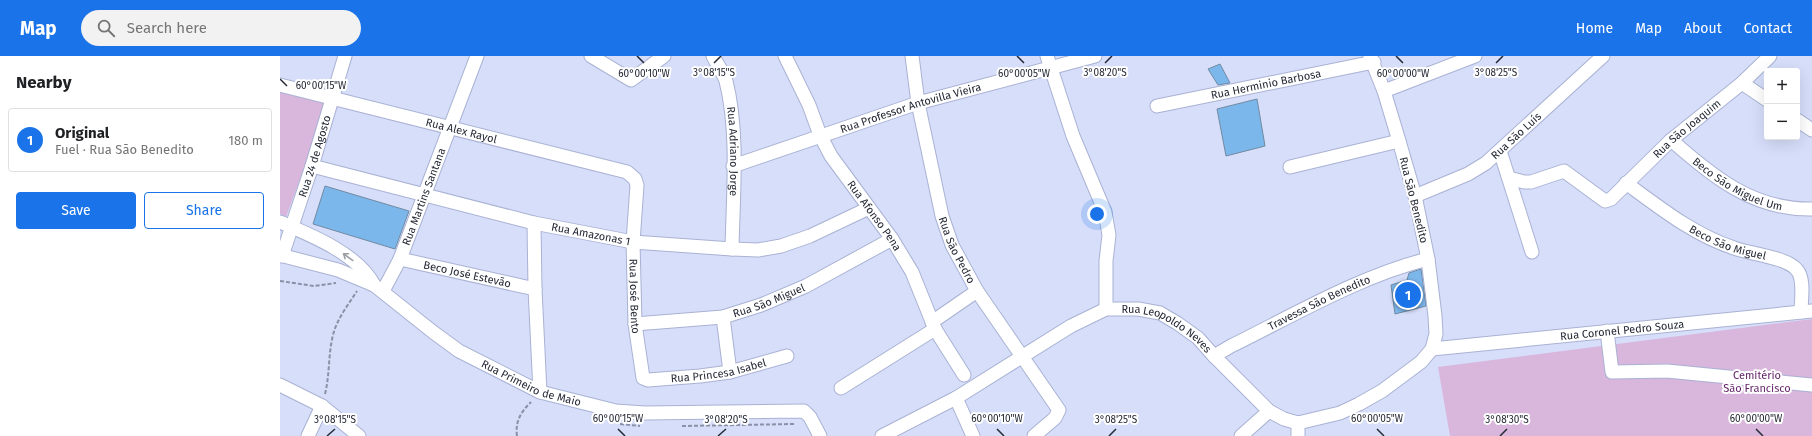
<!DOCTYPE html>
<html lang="en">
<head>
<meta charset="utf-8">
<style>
	:root { --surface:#fff; --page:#f2f2f2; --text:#202124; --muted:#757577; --line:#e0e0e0; --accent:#1a73e8 }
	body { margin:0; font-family:"Fira Sans",sans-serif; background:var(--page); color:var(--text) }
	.controls { position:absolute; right:12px; top:12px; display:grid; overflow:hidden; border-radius:4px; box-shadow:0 4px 16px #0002 }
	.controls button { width:36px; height:36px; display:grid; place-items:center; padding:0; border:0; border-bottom:1px solid var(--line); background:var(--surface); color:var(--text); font:20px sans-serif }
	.you { position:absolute; left:817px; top:158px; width:14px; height:14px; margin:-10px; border:3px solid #fff; border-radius:50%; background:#1a73e8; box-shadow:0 0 0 6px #1a73e833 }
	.badge { display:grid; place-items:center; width:26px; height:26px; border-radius:50%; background:var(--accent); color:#fff; font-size:13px; font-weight:700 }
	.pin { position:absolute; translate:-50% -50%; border:2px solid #fff; box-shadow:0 1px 4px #0006 }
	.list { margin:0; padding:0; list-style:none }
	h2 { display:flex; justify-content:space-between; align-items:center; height:52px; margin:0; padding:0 16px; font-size:17px }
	h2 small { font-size:13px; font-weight:400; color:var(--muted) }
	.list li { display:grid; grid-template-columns:26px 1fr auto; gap:12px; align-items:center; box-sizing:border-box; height:64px; margin:0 8px 8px; padding:0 8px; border:1px solid var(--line); border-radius:4px }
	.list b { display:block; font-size:15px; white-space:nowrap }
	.list p { margin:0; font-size:13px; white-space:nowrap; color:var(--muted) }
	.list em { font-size:13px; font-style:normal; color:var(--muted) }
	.actions { display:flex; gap:8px; padding:12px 16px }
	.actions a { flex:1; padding:9px 0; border:1px solid var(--accent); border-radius:4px; text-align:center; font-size:14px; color:var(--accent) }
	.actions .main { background:var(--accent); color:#fff }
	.icon { flex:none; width:22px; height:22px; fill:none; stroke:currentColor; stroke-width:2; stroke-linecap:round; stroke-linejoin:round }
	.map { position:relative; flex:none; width:1532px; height:380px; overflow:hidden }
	header { display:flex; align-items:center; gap:24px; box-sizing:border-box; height:56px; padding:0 20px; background:var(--accent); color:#fff }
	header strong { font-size:19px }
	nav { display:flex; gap:22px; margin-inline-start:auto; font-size:14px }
	.search { width:280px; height:36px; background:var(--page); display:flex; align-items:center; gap:10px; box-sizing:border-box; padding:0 14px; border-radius:22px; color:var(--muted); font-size:15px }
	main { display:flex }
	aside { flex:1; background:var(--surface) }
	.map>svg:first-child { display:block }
	.green { fill:#d9b6db }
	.building { fill:#7cb7ec; stroke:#708aa3 }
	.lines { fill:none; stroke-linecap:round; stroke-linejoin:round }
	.minor-casing { stroke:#a9b2d3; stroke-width:15 }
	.path { stroke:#8a90a5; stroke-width:2; stroke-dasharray:4 2; stroke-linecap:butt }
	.minor { stroke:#fff; stroke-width:13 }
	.oneway { stroke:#9d9fa5 }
	.ticks { fill:none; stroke:#262a36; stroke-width:1.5 }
	.labels { text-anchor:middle; stroke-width:4; stroke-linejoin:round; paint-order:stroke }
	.street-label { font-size:11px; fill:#262a36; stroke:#fff }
	.park-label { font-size:11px; fill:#65276b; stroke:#fff }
	.ticks-label { font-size:10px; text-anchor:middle; fill:#262a36; stroke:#fff; stroke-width:4; stroke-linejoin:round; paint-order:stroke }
</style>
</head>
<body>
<header>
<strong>Map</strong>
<div class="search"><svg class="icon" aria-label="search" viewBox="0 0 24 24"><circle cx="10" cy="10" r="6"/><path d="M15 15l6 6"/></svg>Search here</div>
<nav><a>Home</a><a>Map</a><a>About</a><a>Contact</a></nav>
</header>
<main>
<aside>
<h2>Nearby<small></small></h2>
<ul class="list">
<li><span class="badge">1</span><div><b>Original</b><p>Fuel · Rua São Benedito</p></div><em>180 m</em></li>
</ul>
<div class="actions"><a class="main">Save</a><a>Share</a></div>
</aside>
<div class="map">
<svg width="1532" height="380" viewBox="0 0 1532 380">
	<rect width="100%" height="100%" fill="#d6defa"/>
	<path class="green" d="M0,36L48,47L6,161L0,158Z
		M1532,263V380H1170L1158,311Z"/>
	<path class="building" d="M940,8L950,27L938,29L928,13Z
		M977,43L985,90L946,100L937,53Z
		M45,130L129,155L115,193L33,168Z
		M1141,213L1146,250L1115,258L1111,229L1127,224L1129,217Z"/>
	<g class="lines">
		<g class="minor-casing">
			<g id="minor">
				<path d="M311,0L351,24L384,0"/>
				<path id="s1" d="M433,0C437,8 443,16 446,25C459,76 453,140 452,193"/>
				<path id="s2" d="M505,0L529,49L540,79L551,100L612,183L632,216L655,273L684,319"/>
				<path id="s3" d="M632,0L638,47L662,160L672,189L697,235L779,354L775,362L754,380"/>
				<path d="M767,0L793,80L825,156L829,179L826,205V253"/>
				<path d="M1462,27L1487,44"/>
				<path id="s4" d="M0,29L347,116L355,123L357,129L353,186L355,268L363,322L368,324L420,320L450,316L507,300"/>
				<path d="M1104,35L1195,0"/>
				<path id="s5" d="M877,50L1094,6"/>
				<path d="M1517,64L1532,74"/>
				<path id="s6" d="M1391,84C1434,121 1472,154 1532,153"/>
				<path d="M1220,95L1252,196"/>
				<path id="s7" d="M32,110L254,167L353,186L452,193L478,194L501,190L530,180L589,152"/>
				<path id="s8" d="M453,110L638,47L815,0"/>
				<path d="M1010,111L1119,85"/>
				<path id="s9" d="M1229,122L1244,126H1251L1284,115L1325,145L1331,143L1391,84L1462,27L1490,0"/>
				<path id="s10" d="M1346,127C1380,152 1414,179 1454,192C1470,198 1507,201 1517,214C1525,223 1521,244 1521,256"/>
				<path id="s11" d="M1135,140L1188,118L1206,107L1323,0"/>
				<path d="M0,166C31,179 78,198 94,229"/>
				<path d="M254,167L255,233L260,336"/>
				<path id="s12" d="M0,199L58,214L94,229L153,276L179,295L260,336L336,355L365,357L524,355L530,361L540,380"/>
				<path id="s13" d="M2,200L32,110L65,0"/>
				<path id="s14" d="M120,203L255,233"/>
				<path id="s15" d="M103,235L120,203L197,0"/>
				<path d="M443,261L450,316"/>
				<path d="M652,266L697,235"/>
				<path id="s16" d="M355,268L443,261L481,249L526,230L612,183"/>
				<path d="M1327,275L1332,316L1387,315L1532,329"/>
				<path id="s17" d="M1152,293L1532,255"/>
				<path id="s18" d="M934,300L951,290C1014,259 1080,220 1148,203"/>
				<path d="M0,329L42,350L79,380"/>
				<path d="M561,332L655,273"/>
				<path d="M676,342L693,380"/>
				<path d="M28,380L42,350"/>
				<path id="s19" d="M602,380L676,342L791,270L826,253H858L880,257L897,267L918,282L934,300L989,355L1004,363L1018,367L1060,357L1079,348L1102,335L1141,306L1152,293L1156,278L1155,260L1148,203L1135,140L1119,85L1104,35L1090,0"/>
				<path d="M961,380L989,355"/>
				<path d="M1018,380V367"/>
			</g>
		</g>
		<path class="path" d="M0,225L34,230L56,227
			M45,338C50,318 48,299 53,279C57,263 68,249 77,235
			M340,368L360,370
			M402,370L514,368
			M237,380C235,365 241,356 251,346"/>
		<use href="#minor" class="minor"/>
	</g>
	<defs><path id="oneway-shaft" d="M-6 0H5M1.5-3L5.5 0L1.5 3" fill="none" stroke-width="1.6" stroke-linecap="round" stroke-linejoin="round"/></defs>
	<use class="oneway" href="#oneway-shaft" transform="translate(68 201) rotate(-144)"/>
	<path class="ticks" d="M357,0L364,7M737,0L744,7M1116,0L1123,7M434,7L441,0M825,7L832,0M1216,7L1223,0M0,23L7,30M338,373L345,380M717,373L724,380M1097,373L1104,380M1476,373L1483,380M47,380L55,373M438,380L446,373M829,380L836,373M1220,380L1227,373"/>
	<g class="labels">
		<g class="street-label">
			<text dy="4" stroke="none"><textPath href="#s5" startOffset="111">Rua Herminio Barbosa</textPath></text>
			<text dy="4" stroke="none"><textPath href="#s8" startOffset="187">Rua Professor Antovilla Vieira</textPath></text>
			<text dy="4" stroke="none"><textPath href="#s9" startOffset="218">Rua São Joaquim</textPath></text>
			<text dy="4" stroke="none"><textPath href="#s4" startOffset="187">Rua Alex Rayol</textPath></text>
			<text dy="4" stroke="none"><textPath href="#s11" startOffset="119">Rua São Luís</textPath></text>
			<text dy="4" stroke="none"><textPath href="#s1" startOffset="99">Rua Adriano Jorge</textPath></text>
			<text dy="4" stroke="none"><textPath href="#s13" startOffset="105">Rua 24 de Agosto</textPath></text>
			<text dy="4" stroke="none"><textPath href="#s6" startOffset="81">Beco São Miguel Um</textPath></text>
			<text dy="4" stroke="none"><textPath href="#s15" startOffset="103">Rua Martins Santana</textPath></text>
			<text transform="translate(1134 144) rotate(76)" y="4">Rua São Benedito</text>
			<text dy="4" stroke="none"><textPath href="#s2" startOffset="184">Rua Afonso Pena</textPath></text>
			<text dy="4" stroke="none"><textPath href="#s7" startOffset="287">Rua Amazonas 1</textPath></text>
			<text dy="4" stroke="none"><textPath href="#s10" startOffset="119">Beco São Miguel</textPath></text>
			<text dy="4" stroke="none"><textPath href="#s3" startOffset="200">Rua São Pedro</textPath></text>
			<text dy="4" stroke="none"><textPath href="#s14" startOffset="69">Beco José Estevão</textPath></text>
			<text dy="4" stroke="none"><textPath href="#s4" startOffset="486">Rua José Bento</textPath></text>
			<text dy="4" stroke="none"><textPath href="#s16" startOffset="137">Rua São Miguel</textPath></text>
			<text dy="4" stroke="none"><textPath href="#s18" startOffset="118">Travessa São Benedito</textPath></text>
			<text dy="4" stroke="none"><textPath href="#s17" startOffset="191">Rua Coronel Pedro Souza</textPath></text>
			<text dy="4" stroke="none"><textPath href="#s19" startOffset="324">Rua Leopoldo Neves</textPath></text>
			<text dy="4" stroke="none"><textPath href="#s4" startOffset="645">Rua Princesa Isabel</textPath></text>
			<text dy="4" stroke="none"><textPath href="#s12" startOffset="286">Rua Primeiro de Maio</textPath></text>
		</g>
		<g class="park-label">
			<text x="1477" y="323">Cemitério<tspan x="1477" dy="13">São Francisco</tspan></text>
		</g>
	</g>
	<g class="ticks-label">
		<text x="434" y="20">3°08'15"S</text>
		<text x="825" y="20">3°08'20"S</text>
		<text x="1216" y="20">3°08'25"S</text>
		<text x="364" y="21">60°00'10"W</text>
		<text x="744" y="21">60°00'05"W</text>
		<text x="1123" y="21">60°00'00"W</text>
		<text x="41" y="33">60°00'15"W</text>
		<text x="338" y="366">60°00'15"W</text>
		<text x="717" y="366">60°00'10"W</text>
		<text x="1097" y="366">60°00'05"W</text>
		<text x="1476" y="366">60°00'00"W</text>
		<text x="55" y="367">3°08'15"S</text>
		<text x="446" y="367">3°08'20"S</text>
		<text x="836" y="367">3°08'25"S</text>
		<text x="1227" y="367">3°08'30"S</text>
	</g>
</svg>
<div class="controls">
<button>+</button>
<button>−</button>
</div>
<div class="you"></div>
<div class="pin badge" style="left:1128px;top:239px">1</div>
</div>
</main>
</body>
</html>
